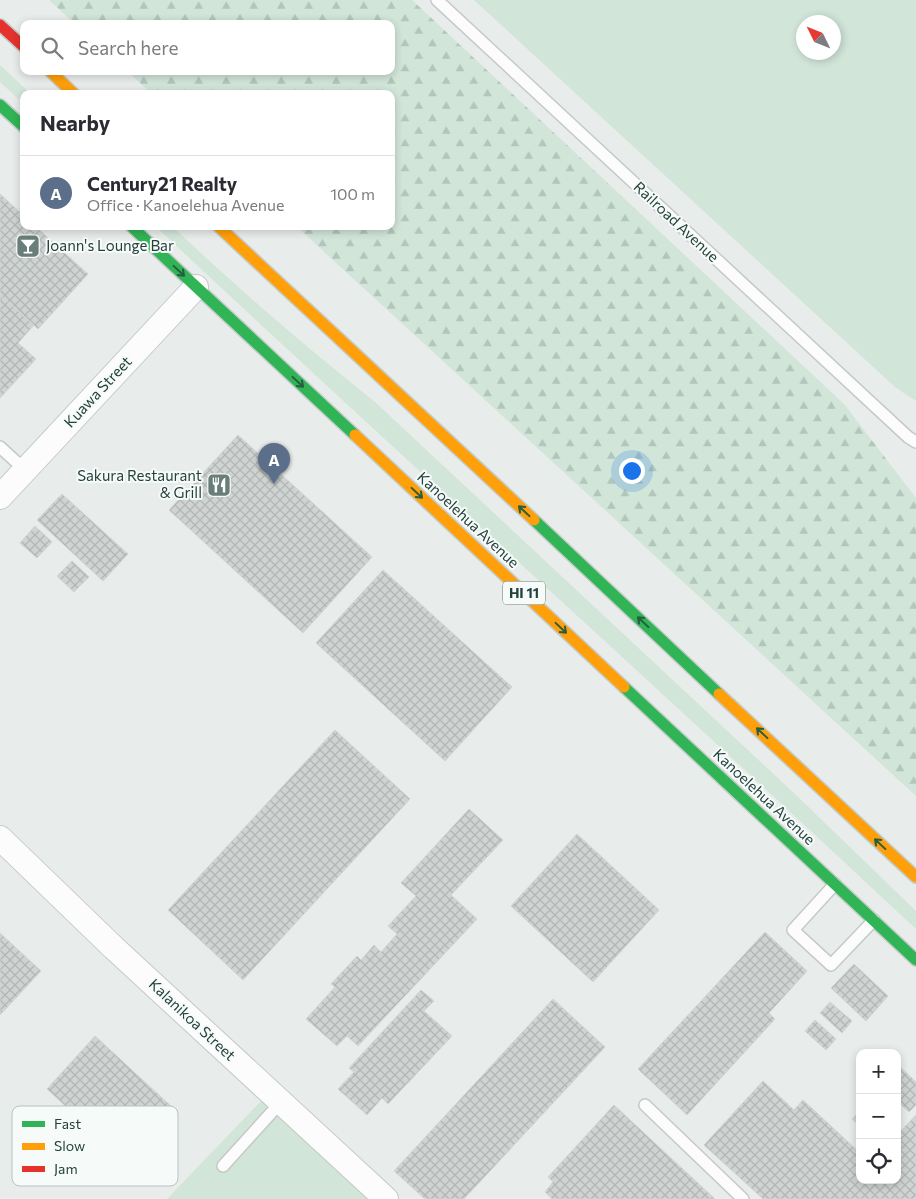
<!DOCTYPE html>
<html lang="en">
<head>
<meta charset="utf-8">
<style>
	:root { --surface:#fff; --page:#f7f7f7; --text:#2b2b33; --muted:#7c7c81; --line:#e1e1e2; --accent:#2563eb }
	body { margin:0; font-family:Commissioner,sans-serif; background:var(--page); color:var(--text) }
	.controls { position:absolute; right:15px; bottom:15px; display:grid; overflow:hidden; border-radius:10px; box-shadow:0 2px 8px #0003 }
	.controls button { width:45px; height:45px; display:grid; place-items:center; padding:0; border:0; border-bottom:1px solid var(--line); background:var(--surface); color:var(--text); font:25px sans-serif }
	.compass { position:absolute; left:796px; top:15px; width:45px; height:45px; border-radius:50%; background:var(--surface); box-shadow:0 2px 8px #0003; rotate:313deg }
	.you { position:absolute; left:631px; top:470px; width:18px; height:18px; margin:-12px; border:4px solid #fff; border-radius:50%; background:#1a73e8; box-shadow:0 0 0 8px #1a73e833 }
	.badge { display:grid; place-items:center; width:32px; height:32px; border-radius:50%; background:var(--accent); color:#fff; font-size:16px; font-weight:700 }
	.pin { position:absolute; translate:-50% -41px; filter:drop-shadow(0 1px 2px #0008) }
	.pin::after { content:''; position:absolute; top:26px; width:18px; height:15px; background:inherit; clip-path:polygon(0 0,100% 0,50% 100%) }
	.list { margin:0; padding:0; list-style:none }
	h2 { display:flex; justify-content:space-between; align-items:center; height:65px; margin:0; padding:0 20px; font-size:21px }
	h2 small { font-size:16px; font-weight:400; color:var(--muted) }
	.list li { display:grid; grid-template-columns:32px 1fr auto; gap:15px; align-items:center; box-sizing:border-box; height:75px; padding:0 20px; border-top:1px solid var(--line) }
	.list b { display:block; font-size:19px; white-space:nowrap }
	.list p { margin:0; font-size:16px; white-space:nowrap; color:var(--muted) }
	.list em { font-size:16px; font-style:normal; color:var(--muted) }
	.icon { flex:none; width:28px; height:28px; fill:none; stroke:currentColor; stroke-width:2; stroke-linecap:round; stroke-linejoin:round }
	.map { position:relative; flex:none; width:916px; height:1199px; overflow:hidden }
	.search { position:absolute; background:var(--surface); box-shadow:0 2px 8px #0003; left:20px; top:20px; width:375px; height:55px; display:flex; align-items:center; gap:12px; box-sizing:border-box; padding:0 18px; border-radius:10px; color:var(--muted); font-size:19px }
	.panel { position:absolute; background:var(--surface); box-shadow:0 2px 8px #0003; left:20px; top:90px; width:375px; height:140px; border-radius:10px }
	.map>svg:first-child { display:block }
	.green { fill:#d1e5d9; fill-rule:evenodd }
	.forest { fill:url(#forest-firs) }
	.building { fill:url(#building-cross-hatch); stroke:#d0d5d3 }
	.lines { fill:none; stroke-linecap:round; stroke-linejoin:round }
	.lane-casing { stroke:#c5c9c8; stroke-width:14 }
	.street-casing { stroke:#c5c9c8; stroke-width:26 }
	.fast-casing { stroke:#c3cbc9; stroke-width:14 }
	.slow-casing { stroke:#c3cbc9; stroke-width:14 }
	.jam-casing { stroke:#c3cbc9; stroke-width:14 }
	.lane { stroke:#fcfcfc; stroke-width:11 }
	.street { stroke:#fcfcfc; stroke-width:24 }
	.fast { stroke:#30b455; stroke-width:11 }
	.slow { stroke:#ff9f0a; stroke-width:11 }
	.jam { stroke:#e5322d; stroke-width:11 }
	.oneway { stroke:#275e42 }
	.labels { text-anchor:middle; stroke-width:4; stroke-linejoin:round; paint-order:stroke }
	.shield { fill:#f6fbf9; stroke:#637975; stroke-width:1 }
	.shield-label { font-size:14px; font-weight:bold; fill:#24413c }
	.street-label { font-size:15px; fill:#24413c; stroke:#f6fbf9 }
	.poi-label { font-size:15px; fill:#24413c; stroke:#f6fbf9; text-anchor:start }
	.key { fill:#f6fbf9; stroke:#b7c3c0; stroke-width:1 }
	.key-label { font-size:14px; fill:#24413c }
</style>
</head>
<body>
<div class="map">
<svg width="916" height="1199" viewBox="0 0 916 1199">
	<defs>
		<pattern id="forest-firs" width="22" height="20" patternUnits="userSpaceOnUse" patternTransform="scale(1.25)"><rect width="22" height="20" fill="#d1e5d9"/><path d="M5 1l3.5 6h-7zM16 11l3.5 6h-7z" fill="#b3c6bb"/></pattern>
		<pattern id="building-cross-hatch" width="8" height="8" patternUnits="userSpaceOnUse" patternTransform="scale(1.25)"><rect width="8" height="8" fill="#cfd3d2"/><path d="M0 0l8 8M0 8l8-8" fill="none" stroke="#b2b6b5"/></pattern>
	</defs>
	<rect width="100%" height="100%" fill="#e8ecea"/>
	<path class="green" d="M474,0H916V401L895,387ZM834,22V52H804V22Z
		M0,65L31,94H24V104L0,82Z
		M155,226H172C237,288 305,346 375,402L797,796L916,911V929C664,693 407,462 155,226Z
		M265,1097L374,1199H167Z"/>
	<path class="forest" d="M49,0H412L844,404L916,498V796L296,226H391V94H152L127,71H391V24H75Z"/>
	<path class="building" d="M0,194L24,216V226H35L88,274L38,329L0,295Z
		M0,295L34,325L18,343L36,359L0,398Z
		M238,435L372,557L303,633L169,510Z
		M62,494L128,554L103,581L37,520Z
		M35,526L52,542L37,558L20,543Z
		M72,561L89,577L74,592L57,576Z
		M383,570L512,687L445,761L316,643Z
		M335,730L410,799L243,980L168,910Z
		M469,809L503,840L451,895L477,919L358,1046L347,1036L337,1046L306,1019L335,987L331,984L357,956L361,960L374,945L381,952L397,934L388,926L416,896L401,883Z
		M577,834L659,910L593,982L511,906Z
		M765,932L807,971L769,1013L775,1019L687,1115L638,1069Z
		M0,933L41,971L0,1015Z
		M854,964L888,996L866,1021L831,988Z
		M421,990L434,1001L424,1011L452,1036L388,1104L382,1098L367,1115L338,1089L354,1072L349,1068Z
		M553,999L605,1047L464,1199H425L394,1171Z
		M830,1002L852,1021L842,1033L820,1013Z
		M815,1020L836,1039L826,1050L805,1031Z
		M95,1036L172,1107L124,1160L47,1089Z
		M898,1065L916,1082V1105L909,1112L897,1101Z
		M763,1081L794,1110L803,1100L860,1153V1180H897V1135L916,1115V1199H763L704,1145Z
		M614,1105L715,1199H552L545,1192L553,1182L548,1177Z
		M860,1111V1126L852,1119Z"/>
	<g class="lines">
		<g class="lane-casing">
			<path id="lane" d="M437,0L908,437L916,442
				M0,447L25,470
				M835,884L793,930L831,965L874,920
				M645,1105L743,1199
				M223,1166L281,1102"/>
		</g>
		<g class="street-casing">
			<path id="street" d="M0,497L196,287
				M0,838L114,948L386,1199"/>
		</g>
		<g class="fast-casing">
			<path id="fast" d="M0,105L24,127
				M131,226L355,435
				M534,520L719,694
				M624,687L916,960"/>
		</g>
		<g class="slow-casing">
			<path id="slow" d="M50,71L74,94
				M218,226L534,520
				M355,435L624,687
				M719,694L916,877"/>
		</g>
		<g class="jam-casing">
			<path id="jam" d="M0,25L24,47"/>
		</g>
		<use href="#lane" class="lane"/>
		<use href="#street" class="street"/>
		<use href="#fast" class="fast"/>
		<use href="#slow" class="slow"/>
		<use href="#jam" class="jam"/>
	</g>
	<defs><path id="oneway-shaft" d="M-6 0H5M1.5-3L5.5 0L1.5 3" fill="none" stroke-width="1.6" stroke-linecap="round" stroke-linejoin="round" transform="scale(1.25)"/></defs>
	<g class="oneway">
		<use href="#oneway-shaft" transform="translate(179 271) rotate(43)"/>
		<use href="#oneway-shaft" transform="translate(298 382) rotate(43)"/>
		<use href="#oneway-shaft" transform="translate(417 493) rotate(43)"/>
		<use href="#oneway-shaft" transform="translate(524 511) rotate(-137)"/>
		<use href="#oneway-shaft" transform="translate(643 622) rotate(-137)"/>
		<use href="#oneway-shaft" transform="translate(561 628) rotate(43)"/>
		<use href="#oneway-shaft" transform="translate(762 733) rotate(-137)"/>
		<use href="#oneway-shaft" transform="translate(880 844) rotate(-137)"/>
	</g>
	<defs>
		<g id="bar-square" transform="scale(1.25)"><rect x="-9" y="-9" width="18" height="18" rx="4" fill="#697d79" stroke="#f6fbf9"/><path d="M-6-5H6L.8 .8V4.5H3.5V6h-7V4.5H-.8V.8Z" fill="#fff"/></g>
		<g id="restaurant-square" transform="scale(1.25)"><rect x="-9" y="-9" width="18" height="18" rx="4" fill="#697d79" stroke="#f6fbf9"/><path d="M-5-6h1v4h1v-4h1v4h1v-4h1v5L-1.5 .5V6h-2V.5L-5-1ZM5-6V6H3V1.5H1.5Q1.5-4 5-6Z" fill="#fff"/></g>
	</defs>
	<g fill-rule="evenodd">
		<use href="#bar-square" x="28" y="246"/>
		<use href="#restaurant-square" x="219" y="485"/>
	</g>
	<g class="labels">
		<rect class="shield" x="503" y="581.5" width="42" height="23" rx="4"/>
		<g class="shield-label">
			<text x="524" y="598">HI 11</text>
		</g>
		<g class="street-label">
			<text transform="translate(676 222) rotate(43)" y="5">Railroad Avenue</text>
			<text transform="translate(98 392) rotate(-47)" y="5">Kuawa Street</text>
			<text transform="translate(468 520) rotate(43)" y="5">Kanoelehua Avenue</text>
			<text transform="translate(764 797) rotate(43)" y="5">Kanoelehua Avenue</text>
			<text transform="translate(192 1020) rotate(43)" y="5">Kalanikoa Street</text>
		</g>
		<g class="poi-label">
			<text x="46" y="251">Joann's Lounge Bar</text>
			<text x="202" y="481" text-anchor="end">Sakura Restaurant<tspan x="202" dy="17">&amp; Grill</tspan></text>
		</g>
	</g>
	<rect x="12" y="1106" width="166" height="80" rx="8" class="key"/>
	<rect x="22" y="1121" width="23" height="6" fill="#30b455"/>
	<rect x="22" y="1143" width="23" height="7" fill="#ff9f0a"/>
	<rect x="22" y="1166" width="23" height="6" fill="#e5322d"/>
	<g class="key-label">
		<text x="54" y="1129">Fast</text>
		<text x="54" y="1151">Slow</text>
		<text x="54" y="1174">Jam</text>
	</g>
</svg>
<div class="controls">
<button>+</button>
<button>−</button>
<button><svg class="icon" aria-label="locate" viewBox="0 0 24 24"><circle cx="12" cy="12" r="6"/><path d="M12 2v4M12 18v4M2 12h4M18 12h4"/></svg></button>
</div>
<svg class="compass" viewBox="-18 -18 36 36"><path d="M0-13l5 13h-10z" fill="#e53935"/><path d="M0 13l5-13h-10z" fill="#7c7c81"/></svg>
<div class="you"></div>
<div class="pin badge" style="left:274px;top:484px;background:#5c6f8a">A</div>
<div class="search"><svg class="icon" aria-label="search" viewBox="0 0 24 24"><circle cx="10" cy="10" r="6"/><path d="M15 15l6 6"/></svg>Search here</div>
<section class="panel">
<h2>Nearby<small></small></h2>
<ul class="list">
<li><span class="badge" style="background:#5c6f8a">A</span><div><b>Century21 Realty</b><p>Office · Kanoelehua Avenue</p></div><em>100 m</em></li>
</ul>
</section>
</div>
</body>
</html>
